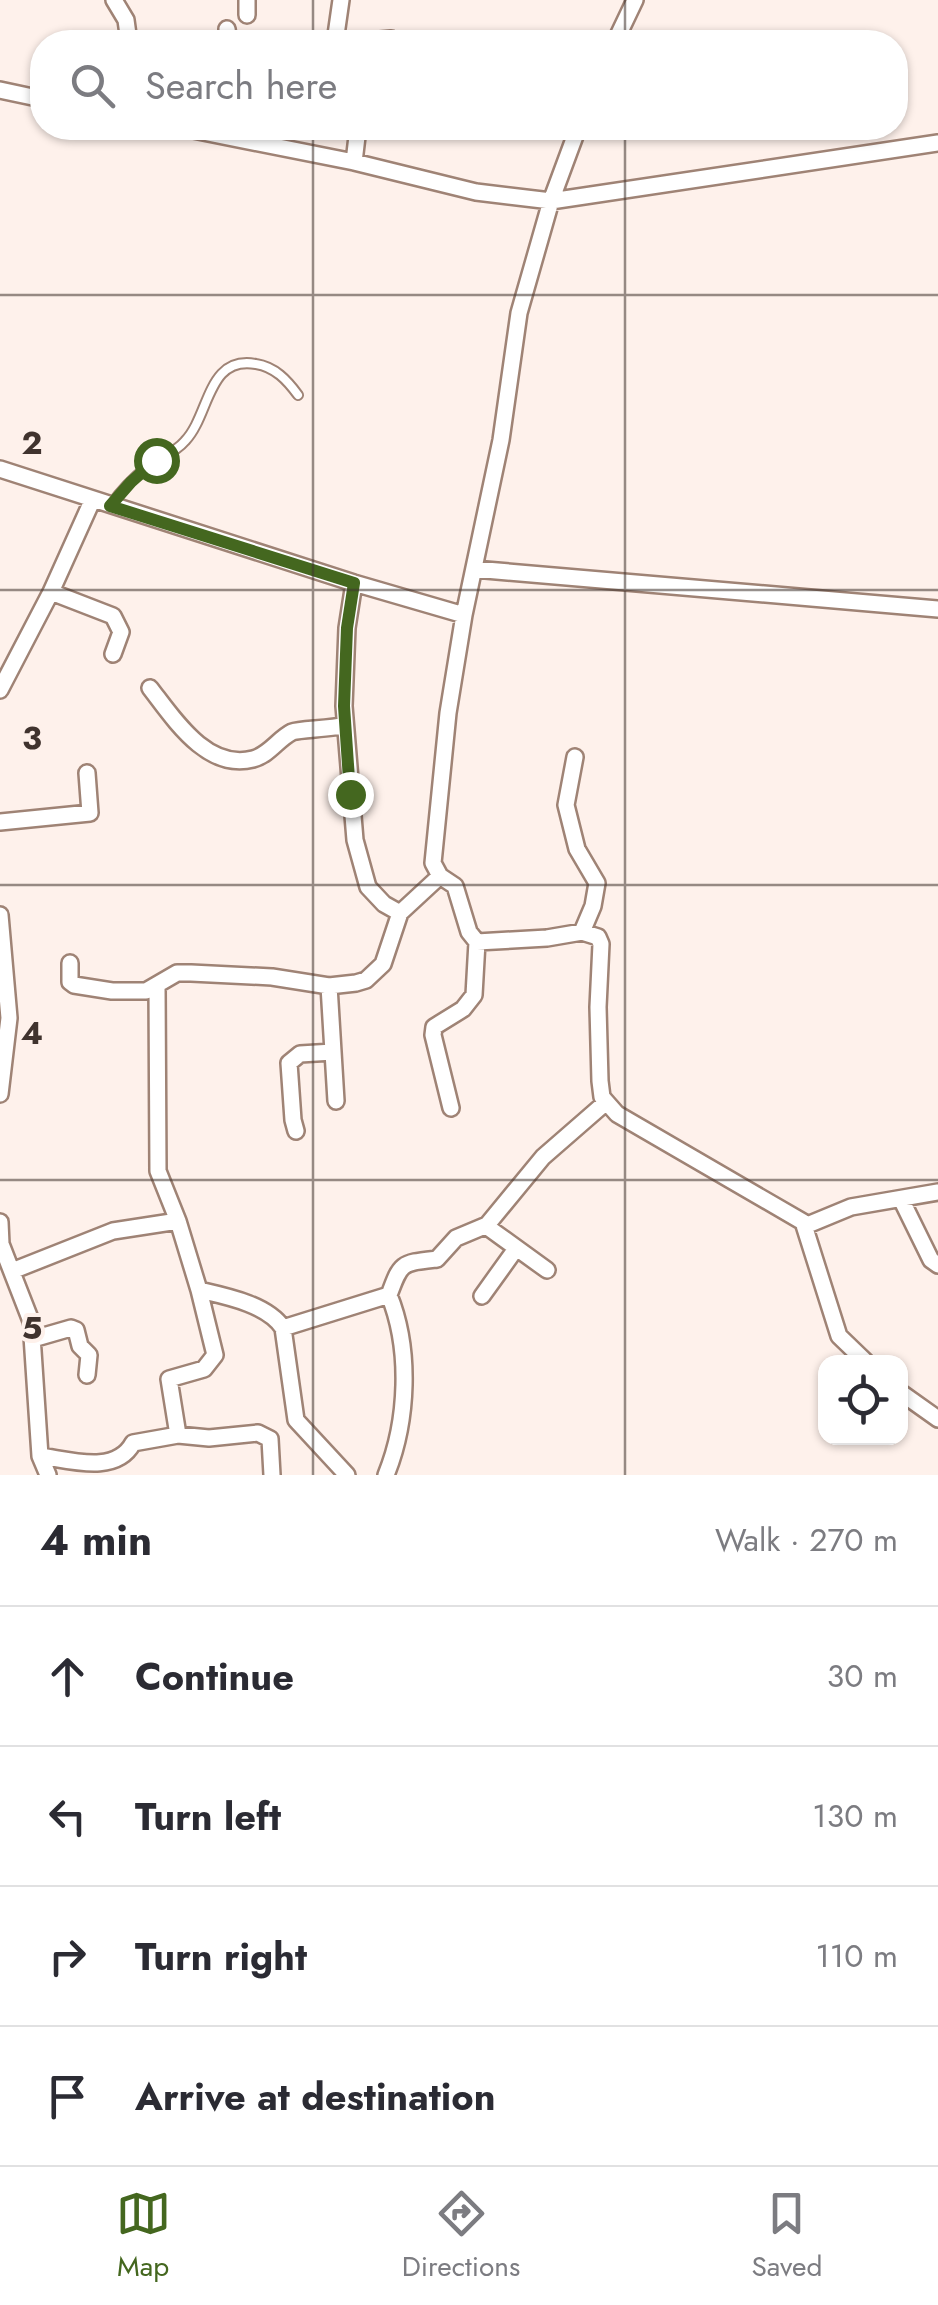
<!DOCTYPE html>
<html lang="en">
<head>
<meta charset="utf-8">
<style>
	:root { --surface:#fff; --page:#f7f7f7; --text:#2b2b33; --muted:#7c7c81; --line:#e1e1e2; --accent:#44671f }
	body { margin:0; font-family:Jost,sans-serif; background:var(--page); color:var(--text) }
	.controls { position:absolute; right:30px; bottom:30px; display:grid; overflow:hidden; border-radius:20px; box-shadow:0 2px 8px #0004 }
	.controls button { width:90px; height:90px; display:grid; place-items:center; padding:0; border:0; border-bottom:2px solid var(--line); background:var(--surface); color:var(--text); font:50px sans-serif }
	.stop { position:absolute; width:30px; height:30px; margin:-22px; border:8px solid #44671f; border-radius:50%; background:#fff }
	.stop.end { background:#44671f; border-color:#fff; box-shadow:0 2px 10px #0008 }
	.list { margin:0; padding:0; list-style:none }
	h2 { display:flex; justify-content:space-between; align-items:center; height:130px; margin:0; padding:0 40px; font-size:42px }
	h2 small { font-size:32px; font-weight:400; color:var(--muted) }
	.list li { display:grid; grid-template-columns:65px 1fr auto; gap:30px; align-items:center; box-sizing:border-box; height:140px; padding:0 40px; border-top:2px solid var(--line) }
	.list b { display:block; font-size:38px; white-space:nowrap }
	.list em { font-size:32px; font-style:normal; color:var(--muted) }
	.icon { flex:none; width:55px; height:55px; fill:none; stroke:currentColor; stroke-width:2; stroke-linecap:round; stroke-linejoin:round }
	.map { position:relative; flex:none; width:938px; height:1475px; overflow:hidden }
	.search { position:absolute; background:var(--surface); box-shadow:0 2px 8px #0004; left:30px; right:30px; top:30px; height:110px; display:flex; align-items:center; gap:25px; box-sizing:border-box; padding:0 35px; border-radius:40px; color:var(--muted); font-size:38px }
	.sheet { height:690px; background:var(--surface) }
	nav { display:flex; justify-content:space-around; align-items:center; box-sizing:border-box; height:140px; border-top:2px solid var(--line); background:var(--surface); font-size:28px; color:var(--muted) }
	nav a { display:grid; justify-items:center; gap:5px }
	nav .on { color:var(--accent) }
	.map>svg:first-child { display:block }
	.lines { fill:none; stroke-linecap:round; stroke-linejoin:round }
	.lane-casing { stroke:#9f8375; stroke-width:12 }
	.street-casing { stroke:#9f8375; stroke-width:20 }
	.lane { stroke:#fff; stroke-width:8 }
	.street { stroke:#fff; stroke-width:15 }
	.route { stroke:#44671f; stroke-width:12 }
	.grid { fill:none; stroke:#40332e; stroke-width:2.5; stroke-opacity:0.55 }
	.grid-label { font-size:32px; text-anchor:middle; font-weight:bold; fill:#40332e; stroke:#fef1eb; stroke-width:8; stroke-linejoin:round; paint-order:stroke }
</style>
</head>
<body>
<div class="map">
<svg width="938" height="1475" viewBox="0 0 938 1475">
	<rect width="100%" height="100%" fill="#fef1eb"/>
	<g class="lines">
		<g class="lane-casing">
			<path id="lane" d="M110,506C120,492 133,478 147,467C159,458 175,453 185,441C210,415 207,355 256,364C275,367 287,380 298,395"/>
		</g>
		<g class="street-casing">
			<path id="street" d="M114,0L126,20L129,42
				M247,15V0
				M227,29L229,42
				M335,42L341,0
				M357,42L391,39
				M615,42L635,0
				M0,90L42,99
				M183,128L354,162L476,192L551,201L938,143
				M578,128L551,201L519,313L501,440L464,615L448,713L433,863L440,876L455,886L469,932L477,942L547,938L582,932L598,937L601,944L598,1007L600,1081L602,1097L617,1114L803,1222L839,1336L866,1362
				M354,162L358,128
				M0,469L354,583L464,615
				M474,569L938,609
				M354,583L347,628L344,706L355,840L368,887L384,904L400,913
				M51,592L113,616L121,632L113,654
				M150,688C174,719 207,771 253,759C269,755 278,739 292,732C300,729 331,729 345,725
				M0,690L51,592L92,501
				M575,757L566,805L577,849L597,883L593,906L582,932
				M0,822L90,813L87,773
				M0,915L9,1018L0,1094
				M70,963V982L74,985L112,991H146L177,973H191L272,977L329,986L356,983L366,980L383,964L400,913L440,876
				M157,986L158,1171L178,1221L199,1290C225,1296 267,1304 283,1328L296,1420L347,1475
				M329,986L336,1101
				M451,1108L433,1035L434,1027L463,1009L474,995L477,942
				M296,1131L293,1120L289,1063L300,1054L333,1052
				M901,1199L931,1260L938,1265
				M0,1222L1,1244L31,1321L40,1456L48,1475
				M486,1226L547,1270
				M805,1226L851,1207L938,1192
				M12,1271L113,1231L178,1221
				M482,1296L515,1250
				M283,1328L389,1295C401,1262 401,1263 437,1259L456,1238L487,1225L543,1157L605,1103
				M33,1339L71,1328L76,1330L80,1346L89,1355L87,1375
				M900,1392L938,1419
				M178,1435L209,1438L258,1433L270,1439L272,1475
				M40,1456C70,1460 116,1475 133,1443L178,1435L169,1379L204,1369L215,1355L199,1290
				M386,1475C408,1421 411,1349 389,1295"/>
		</g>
		<use href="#lane" class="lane"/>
		<use href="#street" class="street"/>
	</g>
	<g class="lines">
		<path class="route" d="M156,460L131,482L110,506L354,583L347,628L344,706L350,794"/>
	</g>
	<path class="grid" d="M313,0V42M625,0V42M313,128V1475M625,128V1475M0,295H938M0,590H938M0,885H938M0,1180H938"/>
	<g class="grid-label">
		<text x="32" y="454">2</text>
		<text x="32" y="749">3</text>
		<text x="32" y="1044">4</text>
		<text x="32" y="1339">5</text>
	</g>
</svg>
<div class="controls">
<button><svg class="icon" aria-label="locate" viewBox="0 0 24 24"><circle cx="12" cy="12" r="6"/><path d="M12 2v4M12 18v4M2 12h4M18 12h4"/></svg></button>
</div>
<div class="stop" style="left:156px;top:460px"></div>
<div class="stop end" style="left:350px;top:794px"></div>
<div class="search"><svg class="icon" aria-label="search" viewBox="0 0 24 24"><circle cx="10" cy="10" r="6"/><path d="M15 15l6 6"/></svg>Search here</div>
</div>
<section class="sheet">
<h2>4 min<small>Walk · 270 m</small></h2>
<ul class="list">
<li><svg class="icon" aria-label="ahead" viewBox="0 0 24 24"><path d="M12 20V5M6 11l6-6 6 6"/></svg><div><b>Continue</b></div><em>30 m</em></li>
<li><svg class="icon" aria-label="left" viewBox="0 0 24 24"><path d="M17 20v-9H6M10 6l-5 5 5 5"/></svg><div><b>Turn left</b></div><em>130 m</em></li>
<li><svg class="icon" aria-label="right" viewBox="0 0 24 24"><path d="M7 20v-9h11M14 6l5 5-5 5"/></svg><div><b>Turn right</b></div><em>110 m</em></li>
<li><svg class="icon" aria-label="arrive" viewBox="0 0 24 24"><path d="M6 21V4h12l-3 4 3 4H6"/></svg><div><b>Arrive at destination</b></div></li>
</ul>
</section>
<nav>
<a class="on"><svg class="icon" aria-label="map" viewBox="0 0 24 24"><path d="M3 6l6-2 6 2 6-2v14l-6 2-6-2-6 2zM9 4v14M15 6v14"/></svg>Map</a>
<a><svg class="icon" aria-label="directions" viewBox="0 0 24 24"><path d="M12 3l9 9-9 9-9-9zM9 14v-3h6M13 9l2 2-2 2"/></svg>Directions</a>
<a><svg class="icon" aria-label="saved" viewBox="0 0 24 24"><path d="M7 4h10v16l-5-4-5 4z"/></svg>Saved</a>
</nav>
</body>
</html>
